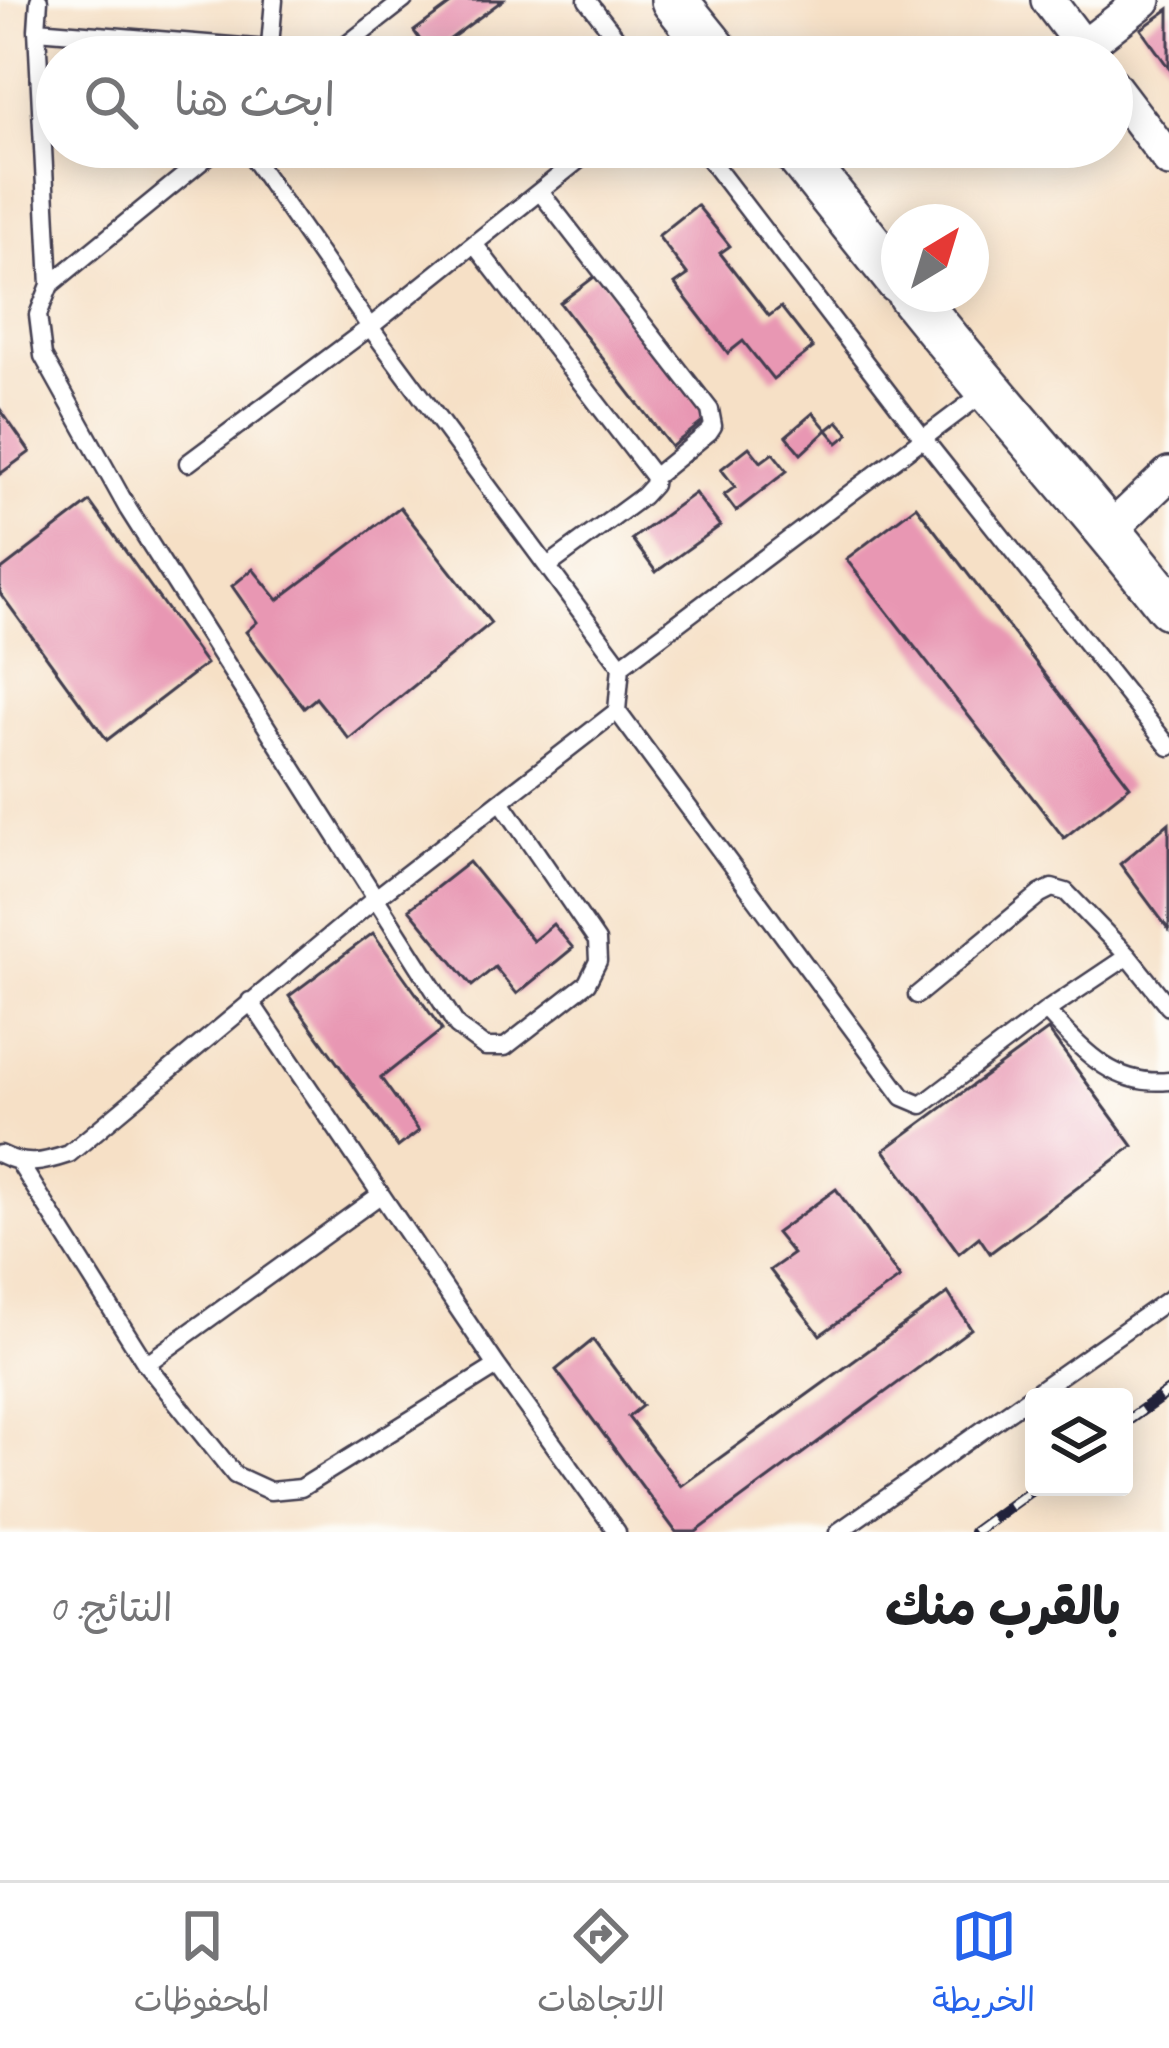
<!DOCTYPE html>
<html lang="ar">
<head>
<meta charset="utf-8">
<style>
	:root { --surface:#fff; --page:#f2f2f2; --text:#202124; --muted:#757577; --line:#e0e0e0; --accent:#2563eb }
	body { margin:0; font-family:Caveat,"Playpen Sans Arabic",sans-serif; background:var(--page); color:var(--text); direction:rtl }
	.controls { position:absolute; right:36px; bottom:36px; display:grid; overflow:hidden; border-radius:12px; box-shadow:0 6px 30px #0003 }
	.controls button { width:108px; height:108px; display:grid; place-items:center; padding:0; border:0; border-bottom:3px solid var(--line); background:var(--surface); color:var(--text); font:60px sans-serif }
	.compass { position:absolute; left:881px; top:204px; width:108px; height:108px; border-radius:50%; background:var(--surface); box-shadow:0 6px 30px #0003; rotate:38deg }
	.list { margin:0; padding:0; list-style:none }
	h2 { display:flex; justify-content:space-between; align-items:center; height:156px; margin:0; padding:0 48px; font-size:51px }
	h2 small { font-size:39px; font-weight:400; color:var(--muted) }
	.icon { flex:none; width:66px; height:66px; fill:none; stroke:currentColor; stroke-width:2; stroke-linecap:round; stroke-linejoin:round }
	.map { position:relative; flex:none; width:1169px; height:1532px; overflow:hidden; direction:ltr }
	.search { position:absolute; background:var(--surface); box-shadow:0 6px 30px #0003; left:36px; right:36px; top:36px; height:132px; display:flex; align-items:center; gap:30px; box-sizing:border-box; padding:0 42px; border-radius:66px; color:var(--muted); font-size:45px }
	.sheet { height:348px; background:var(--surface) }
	nav { display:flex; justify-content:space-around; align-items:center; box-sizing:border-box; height:168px; border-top:3px solid var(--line); background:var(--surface); font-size:33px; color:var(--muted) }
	nav a { display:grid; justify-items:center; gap:6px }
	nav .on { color:var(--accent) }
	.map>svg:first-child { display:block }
	.building { fill:#e897b3 }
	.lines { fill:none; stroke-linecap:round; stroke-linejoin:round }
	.service-casing { stroke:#423e50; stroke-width:21 }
	.minor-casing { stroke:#423e50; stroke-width:38 }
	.secondary-casing { stroke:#423e50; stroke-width:50 }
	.service { stroke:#fff; stroke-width:16 }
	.minor { stroke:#fff; stroke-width:33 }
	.secondary { stroke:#fff; stroke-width:45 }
	.rail-casing { stroke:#22223b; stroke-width:12 }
	.rail { stroke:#fdfcf7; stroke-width:8; stroke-dasharray:22; stroke-linecap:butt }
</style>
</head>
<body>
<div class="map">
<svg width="1169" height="1532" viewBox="0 0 1169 1532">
	<rect width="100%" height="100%" fill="#fdfcf7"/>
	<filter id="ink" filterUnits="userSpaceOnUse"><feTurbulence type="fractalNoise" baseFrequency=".00833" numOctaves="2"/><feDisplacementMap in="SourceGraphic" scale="24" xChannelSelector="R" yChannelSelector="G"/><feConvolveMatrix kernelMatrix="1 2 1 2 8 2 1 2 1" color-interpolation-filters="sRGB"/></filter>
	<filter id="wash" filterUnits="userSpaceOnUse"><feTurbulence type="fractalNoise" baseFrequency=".004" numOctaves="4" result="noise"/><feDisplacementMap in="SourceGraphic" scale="48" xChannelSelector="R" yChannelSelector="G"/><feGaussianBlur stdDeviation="2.7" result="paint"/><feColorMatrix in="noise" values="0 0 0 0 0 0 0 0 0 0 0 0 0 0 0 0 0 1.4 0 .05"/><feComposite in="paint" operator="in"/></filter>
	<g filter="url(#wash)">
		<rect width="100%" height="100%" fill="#f6e0c6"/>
		<g id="blocks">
			<path class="building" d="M456,0H503L430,54L414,31Z
				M1169,9V68L1141,29Z
				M697,205L730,246L720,253L769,316L781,307L813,348L773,379L743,341L728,353L675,284L688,275L658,236Z
				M598,274L709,417L671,447L560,303Z
				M0,409L30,452L0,474Z
				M813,413L827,430L838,421L849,434L838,443L827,430L801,454L786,436Z
				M749,447L761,462L773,453L787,471L736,511L724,495L735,487L721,469Z
				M695,493L720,526L656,572L632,539Z
				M90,502L206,664L107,740L0,593V571Z
				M916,506L1130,786L1064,838L846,559Z
				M400,507L491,623L349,739L316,698L304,708L246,632L257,622L232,586L253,569L278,600Z
				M1169,823V930L1120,864Z
				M469,862L533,941L553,924L573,948L517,994L495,967L472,986L409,909Z
				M373,933L442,1030L381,1078L419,1131L398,1147L289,996Z
				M1048,1030L1133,1146L990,1253L979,1237L959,1253L884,1150Z
				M836,1189L900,1278L820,1335L770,1270L793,1254L776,1233Z
				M948,1293L971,1329L696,1532H676L556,1370L593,1340L642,1406L628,1417L681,1486Z"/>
		</g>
	</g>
	<g filter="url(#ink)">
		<use href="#blocks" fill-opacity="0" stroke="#423e50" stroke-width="3"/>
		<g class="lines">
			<g class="service-casing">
				<path id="service" d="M39,0L37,30L50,285
					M587,0L631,57
					M37,30L269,49
					M269,57L274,0
					M331,57L404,0
					M219,147L50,285L38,315L43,356L128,509L457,1026L485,1047H505L587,983L598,961L597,941L501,801
					M245,147L370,327L621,666L617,711L903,1097L922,1105L1046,1011C1082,1049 1112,1087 1169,1081
					M700,147L923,438L1169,747
					M541,193L710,410L713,426L709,432L654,477
					M474,244L654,477L653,485L643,496L548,566
					M188,463L370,327L595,147
					M621,666L986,391
					M917,995L1040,894L1052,888L1066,892L1128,956L1169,1007
					M250,1001L497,1366L617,1532
					M1046,1011L1128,956
					M0,1154C26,1167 42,1163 69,1154L377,897L617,711
					M20,1164L146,1364L235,1475L270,1491L301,1488L497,1366
					M146,1364L380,1195
					M838,1532L1169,1299"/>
			</g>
			<g class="minor-casing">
				<path id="minor" d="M1048,0L1091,57
					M1084,47L1144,0
					M1112,85L1169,160
					M1110,530L1169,474"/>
			</g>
			<g class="secondary-casing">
				<path id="secondary" d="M674,0L720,57
					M792,147L899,281
					M910,294C994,400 1086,499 1169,606"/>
			</g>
			<use href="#service" class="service"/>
			<use href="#minor" class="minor"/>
			<use href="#secondary" class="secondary"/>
			<g class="rail-casing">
				<path id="rail" d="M1124,1423L1169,1391
					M974,1532L1036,1487"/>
			</g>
			<use href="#rail" class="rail"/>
		</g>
	</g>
</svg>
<div class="controls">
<button><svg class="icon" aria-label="layers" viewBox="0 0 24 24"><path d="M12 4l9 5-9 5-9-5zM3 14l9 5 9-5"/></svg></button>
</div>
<svg class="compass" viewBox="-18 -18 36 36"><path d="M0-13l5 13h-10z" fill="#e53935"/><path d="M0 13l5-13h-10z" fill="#757577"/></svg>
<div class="search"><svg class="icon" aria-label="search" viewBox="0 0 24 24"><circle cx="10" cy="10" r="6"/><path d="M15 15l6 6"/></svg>ابحث هنا</div>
</div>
<section class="sheet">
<h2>بالقرب منك<small>النتائج: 0</small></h2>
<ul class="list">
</ul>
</section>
<nav>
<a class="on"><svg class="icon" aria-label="map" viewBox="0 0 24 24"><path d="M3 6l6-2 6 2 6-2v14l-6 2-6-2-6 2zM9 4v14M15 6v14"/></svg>الخريطة</a>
<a><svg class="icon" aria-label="directions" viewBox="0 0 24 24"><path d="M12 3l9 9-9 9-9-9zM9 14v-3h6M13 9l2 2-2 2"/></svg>الاتجاهات</a>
<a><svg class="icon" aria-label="saved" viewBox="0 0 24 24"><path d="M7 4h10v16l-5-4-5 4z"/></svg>المحفوظات</a>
</nav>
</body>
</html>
